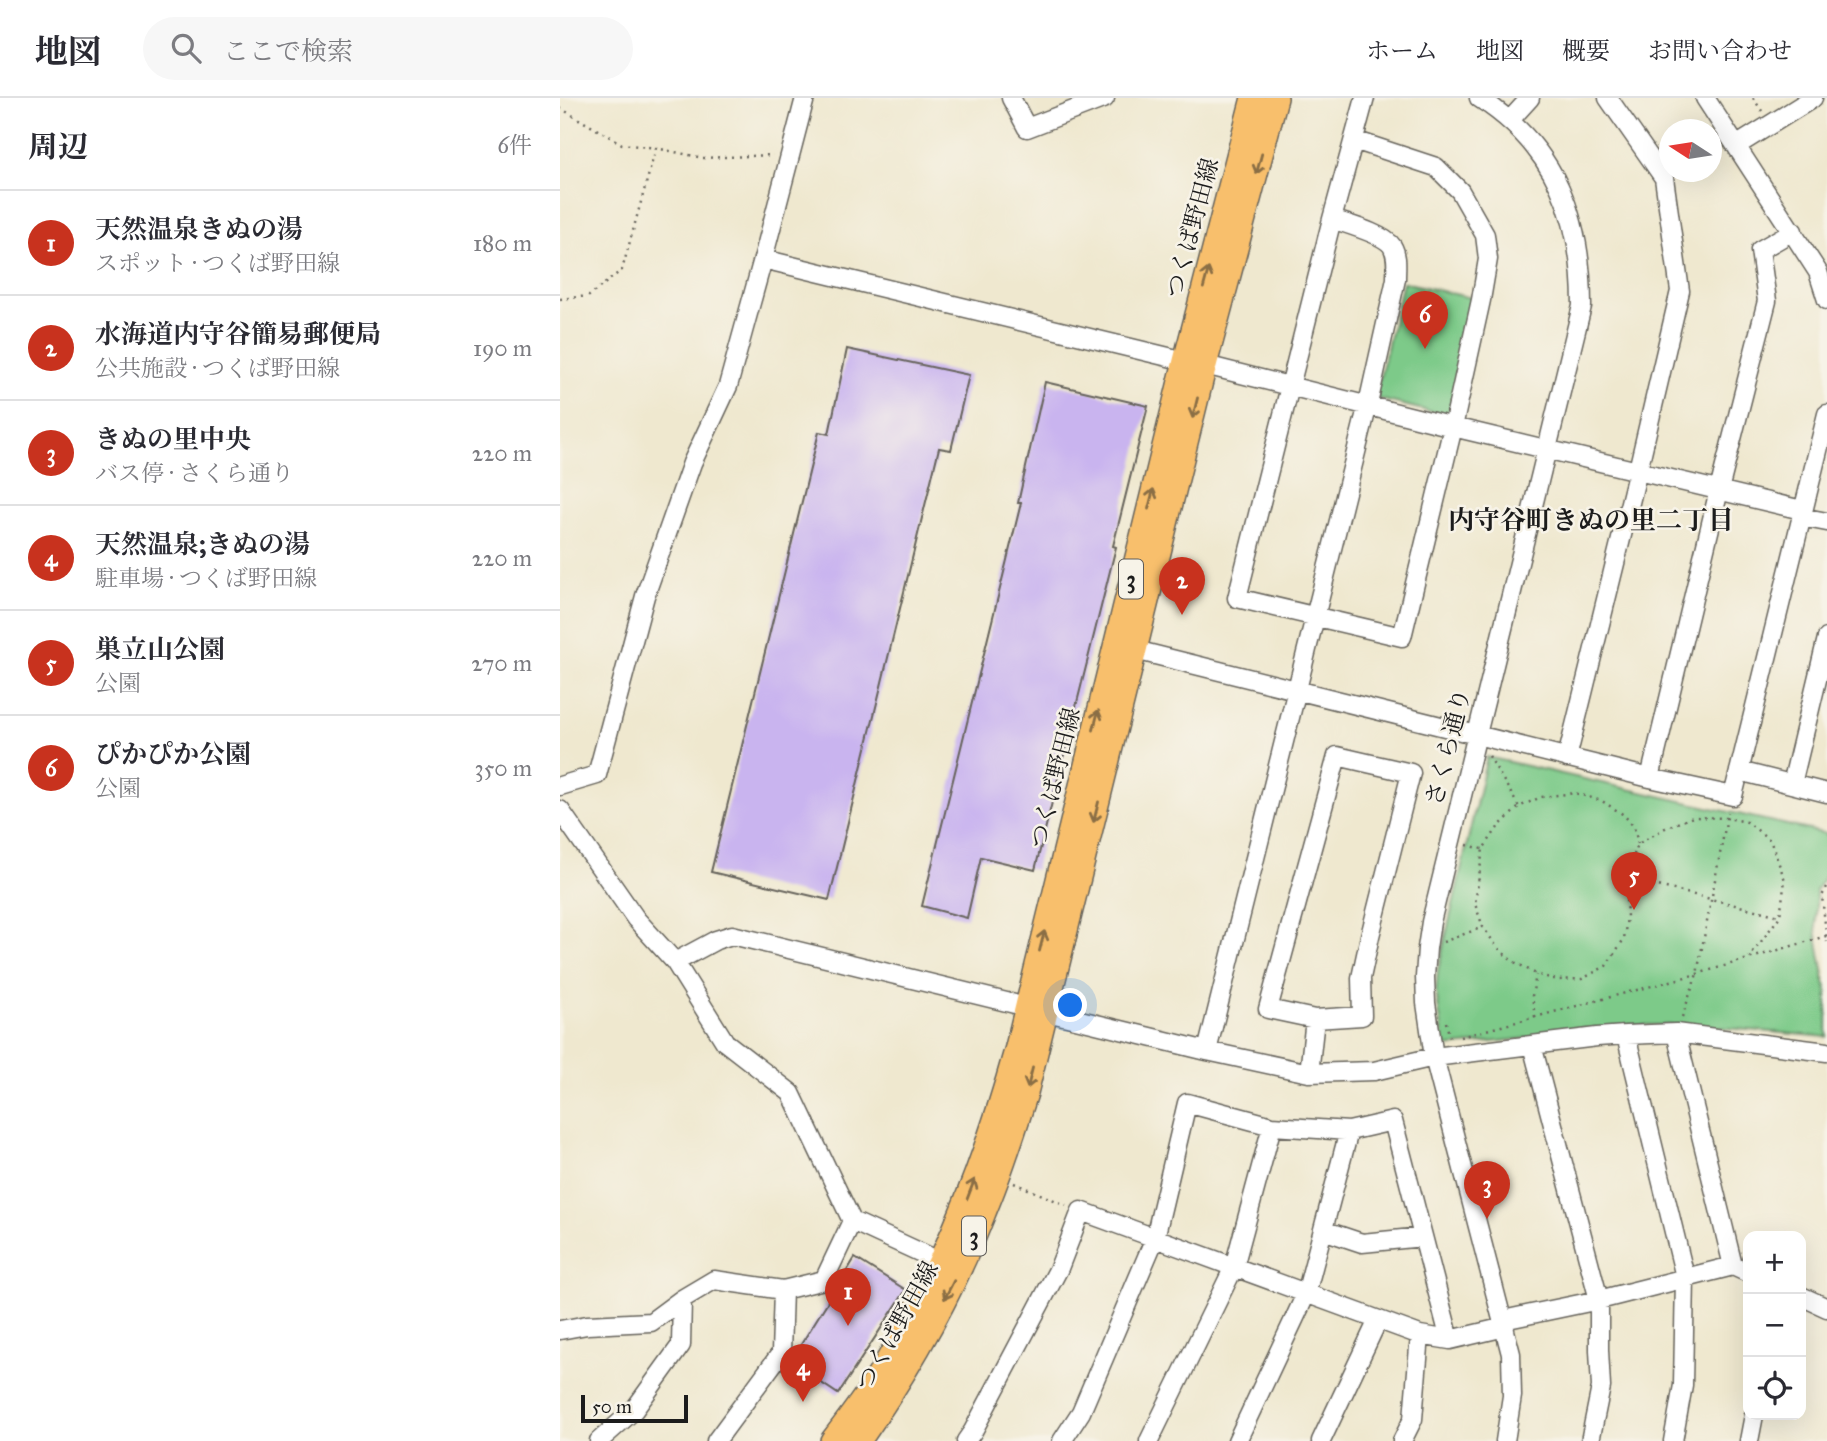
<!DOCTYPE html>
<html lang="ja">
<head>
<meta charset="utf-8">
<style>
	:root { --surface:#fff; --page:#f7f7f7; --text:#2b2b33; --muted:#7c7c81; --line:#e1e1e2; --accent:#c8321e }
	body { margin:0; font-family:"IM FELL Great Primer","Noto Serif JP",serif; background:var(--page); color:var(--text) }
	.controls { position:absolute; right:21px; bottom:21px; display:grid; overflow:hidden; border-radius:14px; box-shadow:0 7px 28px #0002 }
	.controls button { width:63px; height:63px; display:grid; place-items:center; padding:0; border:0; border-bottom:2px solid var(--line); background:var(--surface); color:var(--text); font:35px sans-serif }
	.compass { position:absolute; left:1099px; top:21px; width:63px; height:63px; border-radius:50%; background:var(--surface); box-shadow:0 7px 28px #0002; rotate:282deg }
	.scale { position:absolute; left:21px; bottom:18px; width:107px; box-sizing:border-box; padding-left:7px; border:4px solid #1c1c1c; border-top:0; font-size:19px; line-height:24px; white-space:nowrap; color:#1c1c1c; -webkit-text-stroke:5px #f7f3e8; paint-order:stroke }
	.you { position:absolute; left:511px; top:908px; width:24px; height:24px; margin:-18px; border:5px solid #fff; border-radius:50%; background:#1a73e8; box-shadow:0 0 0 10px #1a73e833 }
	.badge { display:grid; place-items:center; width:46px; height:46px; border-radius:50%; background:var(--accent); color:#fff; font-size:23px; font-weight:700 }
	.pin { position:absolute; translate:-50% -58px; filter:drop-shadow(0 2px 4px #0008) }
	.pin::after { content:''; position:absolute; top:37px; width:24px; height:21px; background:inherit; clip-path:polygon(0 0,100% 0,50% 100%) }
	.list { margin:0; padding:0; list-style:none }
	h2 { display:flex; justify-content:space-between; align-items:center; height:91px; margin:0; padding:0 28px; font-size:30px }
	h2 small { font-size:23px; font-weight:400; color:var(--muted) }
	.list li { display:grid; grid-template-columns:46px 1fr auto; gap:21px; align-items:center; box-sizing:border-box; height:105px; padding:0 28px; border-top:2px solid var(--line) }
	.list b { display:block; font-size:26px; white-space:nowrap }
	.list p { margin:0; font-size:23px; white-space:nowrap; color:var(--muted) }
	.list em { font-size:23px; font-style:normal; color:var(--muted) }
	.icon { flex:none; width:38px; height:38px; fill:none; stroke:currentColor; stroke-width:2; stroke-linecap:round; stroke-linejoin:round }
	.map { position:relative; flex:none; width:1267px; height:1343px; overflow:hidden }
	header { display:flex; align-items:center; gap:42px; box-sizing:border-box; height:98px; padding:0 35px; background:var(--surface); border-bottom:2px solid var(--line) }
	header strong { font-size:33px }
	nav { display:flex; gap:38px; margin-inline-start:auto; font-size:24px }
	.search { width:490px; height:63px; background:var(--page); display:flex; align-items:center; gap:18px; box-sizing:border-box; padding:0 24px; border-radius:38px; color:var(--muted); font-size:26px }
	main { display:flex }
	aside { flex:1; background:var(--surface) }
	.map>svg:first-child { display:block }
	.green { fill:#7dca89; stroke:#4c7352; stroke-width:2 }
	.building { fill:#c9b4ef }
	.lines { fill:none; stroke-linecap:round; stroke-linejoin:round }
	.minor-casing { stroke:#66635b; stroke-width:21 }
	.major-casing { stroke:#66635b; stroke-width:26 }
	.path { stroke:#66635b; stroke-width:2.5; stroke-dasharray:2 5; stroke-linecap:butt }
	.minor { stroke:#fff; stroke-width:18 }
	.major { stroke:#f8bf6c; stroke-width:23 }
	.oneway { stroke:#8a6e44 }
	.labels { text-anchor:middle; stroke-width:5; stroke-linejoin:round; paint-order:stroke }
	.shield { fill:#f7f3e8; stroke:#5e5c59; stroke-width:2 }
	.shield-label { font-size:23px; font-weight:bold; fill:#1c1c1c }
	.street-label { font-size:24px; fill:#1c1c1c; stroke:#f7f3e8 }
	.neighbourhood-label { font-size:26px; font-weight:bold; fill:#1c1c1c; stroke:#f7f3e8 }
</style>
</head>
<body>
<header>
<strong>地図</strong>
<div class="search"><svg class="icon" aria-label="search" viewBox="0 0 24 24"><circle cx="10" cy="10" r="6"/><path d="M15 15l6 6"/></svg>ここで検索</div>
<nav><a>ホーム</a><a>地図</a><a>概要</a><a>お問い合わせ</a></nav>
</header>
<main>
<aside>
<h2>周辺<small>6件</small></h2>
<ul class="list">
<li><span class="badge">1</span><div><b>天然温泉きぬの湯</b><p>スポット · つくば野田線</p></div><em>180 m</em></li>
<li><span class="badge">2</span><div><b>水海道内守谷簡易郵便局</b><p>公共施設 · つくば野田線</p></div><em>190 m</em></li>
<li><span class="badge">3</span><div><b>きぬの里中央</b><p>バス停 · さくら通り</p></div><em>220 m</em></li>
<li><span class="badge">4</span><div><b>天然温泉;きぬの湯</b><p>駐車場 · つくば野田線</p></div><em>220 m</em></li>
<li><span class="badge">5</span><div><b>巣立山公園</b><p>公園</p></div><em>270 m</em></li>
<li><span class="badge">6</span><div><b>ぴかぴか公園</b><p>公園</p></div><em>350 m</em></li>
</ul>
</aside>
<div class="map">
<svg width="1267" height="1343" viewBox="0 0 1267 1343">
	<rect width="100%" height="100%" fill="#f7f3e8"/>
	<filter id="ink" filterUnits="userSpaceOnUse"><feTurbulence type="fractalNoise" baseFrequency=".0143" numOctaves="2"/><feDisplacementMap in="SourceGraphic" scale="14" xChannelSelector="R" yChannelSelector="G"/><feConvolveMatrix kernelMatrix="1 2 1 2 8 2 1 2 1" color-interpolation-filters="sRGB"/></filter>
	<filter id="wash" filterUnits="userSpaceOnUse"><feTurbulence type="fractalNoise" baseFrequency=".00686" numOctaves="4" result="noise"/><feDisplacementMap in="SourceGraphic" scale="28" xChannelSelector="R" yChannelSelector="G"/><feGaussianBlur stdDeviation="1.57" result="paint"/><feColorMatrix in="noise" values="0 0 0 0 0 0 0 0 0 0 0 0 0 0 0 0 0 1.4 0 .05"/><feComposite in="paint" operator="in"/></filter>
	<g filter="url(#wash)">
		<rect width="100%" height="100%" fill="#efe8cf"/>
		<path class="green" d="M843,184L916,201L888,318L815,300Z
			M927,659L1267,736V776L1256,792V832L1267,895V939L1133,927H1066L979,939L885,949L876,894L878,872Z"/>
		<g id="blocks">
			<path class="building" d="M287,251L409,277L391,352L379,350L269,802L151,774L259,334L269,336Z
				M485,284L588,308L553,448L556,449L475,772L421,759L407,820L362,808L461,405H458Z
				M295,1160L346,1192L278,1296L230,1264Z"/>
		</g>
	</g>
	<g filter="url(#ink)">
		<use href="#blocks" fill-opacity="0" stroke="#66635b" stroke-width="2"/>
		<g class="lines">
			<g class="minor-casing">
				<path id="minor" d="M451,0L467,30L545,0
					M919,0C996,49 1022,120 1022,208L871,824L867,850L865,879L866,905L874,959L951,1256L952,1298L945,1343
					M1145,0L1258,174L1267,202
					M950,22L970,0
					M794,42L876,69L900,93L925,137L928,161L921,202L893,329L842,539L677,500L772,121L805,0
					M1176,48L1253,0
					M203,161L625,263
					M645,267L893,329L1242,412
					M1241,419L1267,424
					M575,552L1090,680L1173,698L1267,316
					M777,658L851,675L810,838L801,880L802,918L755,921L708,911Z
					M1007,660L1078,372L1120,193L1104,80L1048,0
					M1179,673L1267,695
					M1090,680L1159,392L1207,203L1200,152L1233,133
					M1232,686L1267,540
					M0,688L37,677L85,498L132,365L168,288L203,161L245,0
					M0,712L76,821L115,864L165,944L231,995L292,1123L381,1164
					M115,864L156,842L172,837L647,953L749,975L814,973L874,959L1037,939L1066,937L1116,935L1267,954
					M1116,935L1173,1168L1188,1175
					M1066,937L1125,1179L1123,1287L1113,1343
					M972,947L1039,1202V1252L1041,1289L1030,1343
					M647,953L808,306L836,181C836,169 838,158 832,148C824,136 786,126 772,121
					M749,975L755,921
					M763,1132L802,1145L863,1139
					M1241,1198L1267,1210
					M943,1222L1039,1202L1173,1168
					M0,1232L27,1227L91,1224L122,1201
					M39,1343L74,1312L121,1247L122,1201L154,1182L223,1192
					M156,1343L221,1255L223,1192L264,1182L292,1123
					M406,1343L413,1333L499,1170L521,1113L595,1140L627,1005L712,1028L789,1033L833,1023L890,1242
					M502,1343L521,1314L595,1140L860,1237L890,1242L945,1229
					M589,1343L674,1169L712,1028
					M677,1343L746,1196L789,1033
					M761,1343L818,1222
					M842,1343L853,1321L860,1237
					M1189,1343L1194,1317"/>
			</g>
			<g class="major-casing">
				<path id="major" d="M272,1343C285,1326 298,1309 310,1291C319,1278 327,1263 335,1250C390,1156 428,1054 457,949L625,263L693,0
					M299,1343C350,1270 395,1191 427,1107C442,1071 454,1033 466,995L645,267L716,0"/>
			</g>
			<path class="path" d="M1193,0L1202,13
				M0,10L62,46L96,50L143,60L213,57
				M0,201L29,198L62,172L96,50
				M929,658L959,709
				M1078,746L1074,729L1064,717L1042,703L1015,695L981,699L959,709L939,728L923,751L915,806L923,829L937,849L951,862L976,876L997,882L1022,881L1046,868L1064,841L1067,819L1065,780L1078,746L1107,729L1133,719L1167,720L1187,724L1210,742L1225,782L1220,818L1189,860
				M907,747L923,751
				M1065,780L1220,818
				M1267,789L1262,798L1267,844
				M883,844L923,829
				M975,919L972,898L976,877
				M1122,919L1137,876L1168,714
				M886,924L890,941
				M900,939L1137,876L1266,838
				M454,1085L506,1107"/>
			<use href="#minor" class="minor"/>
			<use href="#major" class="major"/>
		</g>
		<defs><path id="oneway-shaft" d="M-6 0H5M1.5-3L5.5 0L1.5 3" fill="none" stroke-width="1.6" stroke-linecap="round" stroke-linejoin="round" transform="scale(1.75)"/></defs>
		<g class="oneway">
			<use href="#oneway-shaft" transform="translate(699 66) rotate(105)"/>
			<use href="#oneway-shaft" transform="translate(646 180) rotate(-75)"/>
			<use href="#oneway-shaft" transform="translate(635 310) rotate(104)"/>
			<use href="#oneway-shaft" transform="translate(591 401) rotate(-76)"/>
			<use href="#oneway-shaft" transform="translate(536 622) rotate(-76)"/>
			<use href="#oneway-shaft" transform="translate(536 714) rotate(104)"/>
			<use href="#oneway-shaft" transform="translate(482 843) rotate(-76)"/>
			<use href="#oneway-shaft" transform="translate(470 980) rotate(104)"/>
			<use href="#oneway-shaft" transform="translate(411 1091) rotate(-69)"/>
			<use href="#oneway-shaft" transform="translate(389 1192) rotate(117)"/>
		</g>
	</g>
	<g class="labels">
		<g class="shield">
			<rect x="559" y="461.5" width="24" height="39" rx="5"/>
			<rect x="402" y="1118.5" width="24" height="39" rx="5"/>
		</g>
		<g class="shield-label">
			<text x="571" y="489">3</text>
			<text x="414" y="1146">3</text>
		</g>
		<g class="street-label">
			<text transform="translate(632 130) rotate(-75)" y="8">つくば野田線</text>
			<text transform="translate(888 649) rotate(-76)" y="8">さくら通り</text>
			<text transform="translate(495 680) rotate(-76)" y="8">つくば野田線</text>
			<text transform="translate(337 1228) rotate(-61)" y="8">つくば野田線</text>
		</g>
		<g class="neighbourhood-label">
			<text x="1031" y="431">内守谷町きぬの里二丁目</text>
		</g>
	</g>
</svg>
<div class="controls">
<button>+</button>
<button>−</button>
<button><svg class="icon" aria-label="locate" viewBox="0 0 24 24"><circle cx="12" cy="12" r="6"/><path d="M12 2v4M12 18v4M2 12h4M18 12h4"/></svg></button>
</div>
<svg class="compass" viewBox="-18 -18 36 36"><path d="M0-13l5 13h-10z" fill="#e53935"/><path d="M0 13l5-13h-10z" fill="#7c7c81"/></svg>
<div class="scale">50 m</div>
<div class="you"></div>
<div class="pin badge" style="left:288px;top:1228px">1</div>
<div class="pin badge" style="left:622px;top:517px">2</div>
<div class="pin badge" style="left:927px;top:1121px">3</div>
<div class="pin badge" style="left:243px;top:1304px">4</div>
<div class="pin badge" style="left:1074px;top:812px">5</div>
<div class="pin badge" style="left:865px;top:251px">6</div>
</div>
</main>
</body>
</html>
